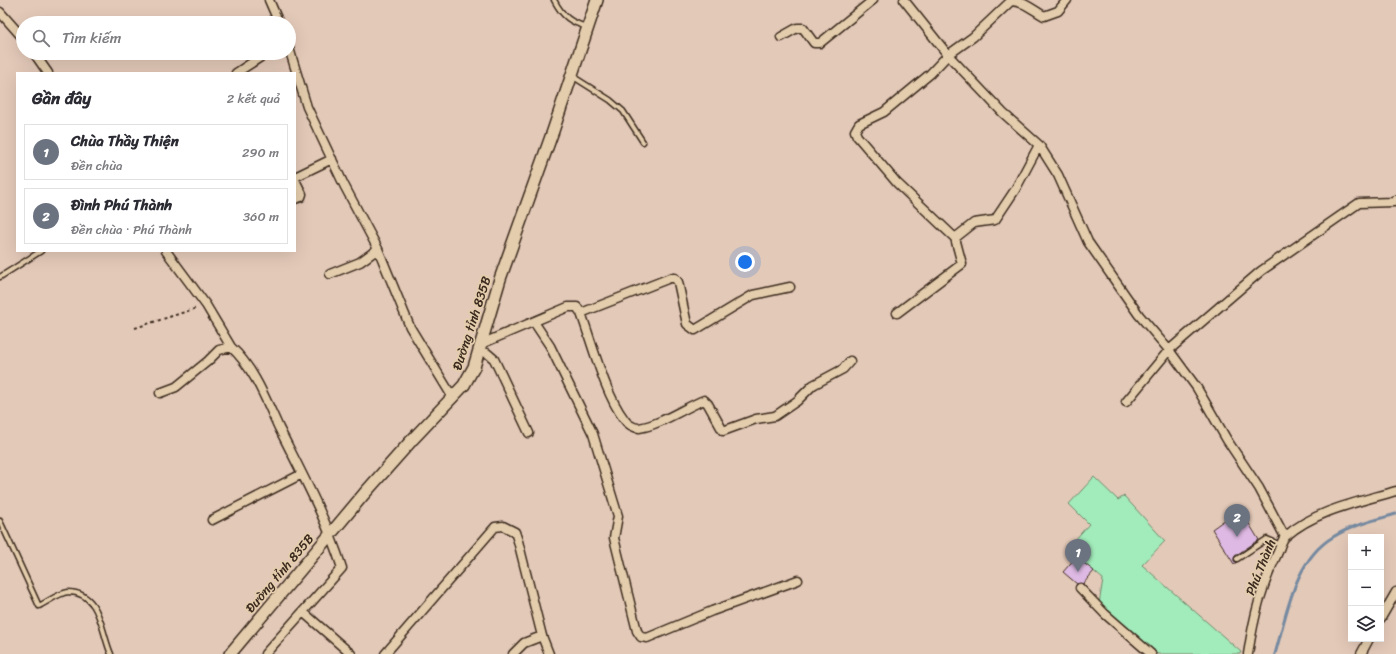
<!DOCTYPE html>
<html lang="vi">
<head>
<meta charset="utf-8">
<style>
	:root { --surface:#fff; --page:#f7f7f7; --text:#2b2b33; --muted:#7c7c81; --line:#e1e1e2; --accent:#d1495b }
	body { margin:0; font-family:Sriracha,sans-serif; background:var(--page); color:var(--text) }
	.controls { position:absolute; right:12px; bottom:12px; display:grid; overflow:hidden; border-radius:0px; box-shadow:0 4px 16px #0002 }
	.controls button { width:36px; height:36px; display:grid; place-items:center; padding:0; border:0; border-bottom:1px solid var(--line); background:var(--surface); color:var(--text); font:20px sans-serif }
	.you { position:absolute; left:745px; top:262px; width:14px; height:14px; margin:-10px; border:3px solid #fff; border-radius:50%; background:#1a73e8; box-shadow:0 0 0 6px #1a73e833 }
	.badge { display:grid; place-items:center; width:26px; height:26px; border-radius:50%; background:var(--accent); color:#fff; font-size:13px; font-weight:700 }
	.pin { position:absolute; translate:-50% -33px; filter:drop-shadow(0 1px 2px #0008) }
	.pin::after { content:''; position:absolute; top:21px; width:14px; height:12px; background:inherit; clip-path:polygon(0 0,100% 0,50% 100%) }
	.list { margin:0; padding:0; list-style:none }
	h2 { display:flex; justify-content:space-between; align-items:center; height:52px; margin:0; padding:0 16px; font-size:17px }
	h2 small { font-size:13px; font-weight:400; color:var(--muted) }
	.list li { display:grid; grid-template-columns:26px 1fr auto; gap:12px; align-items:center; box-sizing:border-box; height:56px; margin:0 8px 8px; padding:0 8px; border:1px solid var(--line); border-radius:0px }
	.list b { display:block; font-size:15px; white-space:nowrap }
	.list p { margin:0; font-size:13px; white-space:nowrap; color:var(--muted) }
	.list em { font-size:13px; font-style:normal; color:var(--muted) }
	.icon { flex:none; width:22px; height:22px; fill:none; stroke:currentColor; stroke-width:2; stroke-linecap:round; stroke-linejoin:round }
	.map { position:relative; flex:none; width:1396px; height:654px; overflow:hidden }
	.search { position:absolute; background:var(--surface); box-shadow:0 4px 16px #0002; left:16px; top:16px; width:280px; height:44px; display:flex; align-items:center; gap:10px; box-sizing:border-box; padding:0 14px; border-radius:22px; color:var(--muted); font-size:15px }
	.panel { position:absolute; background:var(--surface); box-shadow:0 4px 16px #0002; left:16px; top:72px; width:280px; height:180px; border-radius:0px }
	.map>svg:first-child { display:block }
	.green { fill:#a2ebba; stroke:#6e8a6c }
	.lines { fill:none; stroke-linecap:round; stroke-linejoin:round }
	.stream { stroke:#7489a0; stroke-width:3 }
	.building { fill:#deb9e3; stroke:#3b2a1e }
	.service-casing { stroke:#3b2a1e; stroke-width:7 }
	.minor-casing { stroke:#3b2a1e; stroke-width:11 }
	.secondary-casing { stroke:#3b2a1e; stroke-width:14 }
	.path { stroke:#3b2a1e; stroke-width:2; stroke-dasharray:3 3; stroke-linecap:butt }
	.service { stroke:#e4cdad; stroke-width:4 }
	.minor { stroke:#e4cdad; stroke-width:8 }
	.secondary { stroke:#e4cdad; stroke-width:11 }
	.labels { text-anchor:middle; stroke-width:3.5; stroke-linejoin:round; paint-order:stroke }
	.street-label { font-size:13px; fill:#3b2a1e; stroke:#e4cdad }
</style>
</head>
<body>
<div class="map">
<svg width="1396" height="654" viewBox="0 0 1396 654">
	<rect width="100%" height="100%" fill="#e3c9b8"/>
	<filter id="ink" filterUnits="userSpaceOnUse"><feTurbulence type="fractalNoise" baseFrequency=".025" numOctaves="2"/><feDisplacementMap in="SourceGraphic" scale="8" xChannelSelector="R" yChannelSelector="G"/><feConvolveMatrix kernelMatrix="1 2 1 2 8 2 1 2 1" color-interpolation-filters="sRGB"/></filter>
	<g filter="url(#ink)">
		<path class="green" d="M1094,477L1118,500L1124,496L1165,541L1142,565L1241,652L1240,654H1157L1099,604L1103,579L1067,549L1089,524L1069,504Z"/>
		<g class="lines">
			<path class="stream" d="M1275,654C1287,614 1294,560 1333,537C1352,525 1375,520 1396,514"/>
		</g>
		<path class="building" d="M1240,509L1259,540L1235,556L1234,561L1237,562L1234,564L1212,529Z
			M1076,557L1094,571L1083,584H1077L1063,572Z"/>
		<g class="lines">
			<g class="service-casing">
				<path id="service" d="M554,0C563,17 570,22 587,27
					M572,76L610,100L623,111L643,142
					M0,277L41,251
					M0,521L39,606C47,602 59,593 68,592C101,592 101,632 111,654
					M1237,559L1267,539L1281,545"/>
			</g>
			<g class="minor-casing">
				<path id="minor" d="M269,0L279,23
					M904,0L948,55L1003,113L1039,145L1058,175L1088,242L1139,315L1169,350L1261,271L1359,203L1394,202L1396,200
					M0,12L23,38
					M781,37L797,28H803L814,43H820L873,0
					M289,48L307,107L344,185L378,249L410,327L453,398
					M34,53L48,73
					M236,73L267,53
					M295,177L332,159
					M295,180L302,194L301,197L295,199
					M955,238L897,183L857,136L855,131L859,124L884,112L930,74L948,55L973,37L1011,1C1024,1 1033,10 1044,16L1058,11L1067,0
					M166,251L206,305L231,347
					M330,274L360,262L378,249
					M581,313L670,278H675L678,282L687,324L695,330L753,295L790,287
					M897,313L962,264L955,238L974,223L995,220L1015,190L1039,145
					M534,322L550,346L593,434L618,516L614,538L637,631L641,637L647,638L712,611L798,580
					M481,344L568,307H577L581,313C592,343 605,394 624,419C627,424 634,428 639,428C660,425 684,408 704,400L708,404L723,431L756,419L775,416L797,401L813,385L843,369L850,361
					M478,352L487,353L494,359L529,433
					M160,393L176,387L208,361L219,350L231,347C254,368 266,400 279,428C302,474 326,518 342,568L265,654
					M1126,402L1169,350L1197,388L1227,440L1259,488L1285,537
					M212,520L302,474
					M1080,588L1105,614L1151,654
					M303,612L351,654
					M1381,618L1396,592
					M385,654L495,527L503,526L515,532L518,541L542,636L549,654
					M513,654L524,643L542,636
					M1248,654C1254,616 1261,587 1278,552C1280,547 1282,539 1286,536C1316,510 1359,502 1396,491
					M1361,654L1369,639"/>
			</g>
			<g class="secondary-casing">
				<path id="secondary" d="M230,654L364,494L411,441L464,385L474,367L500,279L553,131L597,0"/>
			</g>
			<path class="path" d="M135,328L197,308"/>
			<use href="#service" class="service"/>
			<use href="#minor" class="minor"/>
			<use href="#secondary" class="secondary"/>
		</g>
	</g>
	<g class="labels">
		<g class="street-label">
			<text transform="translate(471 323) rotate(-72)" y="5">Đường tỉnh 835B</text>
			<text transform="translate(1260 567) rotate(-68)" y="5">Phú Thành</text>
			<text transform="translate(279 573) rotate(-50)" y="5">Đường tỉnh 835B</text>
		</g>
	</g>
</svg>
<div class="controls">
<button>+</button>
<button>−</button>
<button><svg class="icon" aria-label="layers" viewBox="0 0 24 24"><path d="M12 4l9 5-9 5-9-5zM3 14l9 5 9-5"/></svg></button>
</div>
<div class="you"></div>
<div class="pin badge" style="left:1078px;top:572px;background:#6b7280">1</div>
<div class="pin badge" style="left:1237px;top:537px;background:#6b7280">2</div>
<div class="search"><svg class="icon" aria-label="search" viewBox="0 0 24 24"><circle cx="10" cy="10" r="6"/><path d="M15 15l6 6"/></svg>Tìm kiếm</div>
<section class="panel">
<h2>Gần đây<small>2 kết quả</small></h2>
<ul class="list">
<li><span class="badge" style="background:#6b7280">1</span><div><b>Chùa Thầy Thiện</b><p>Đền chùa</p></div><em>290 m</em></li>
<li><span class="badge" style="background:#6b7280">2</span><div><b>Đình Phú Thành</b><p>Đền chùa · Phú Thành</p></div><em>360 m</em></li>
</ul>
</section>
</div>
</body>
</html>
